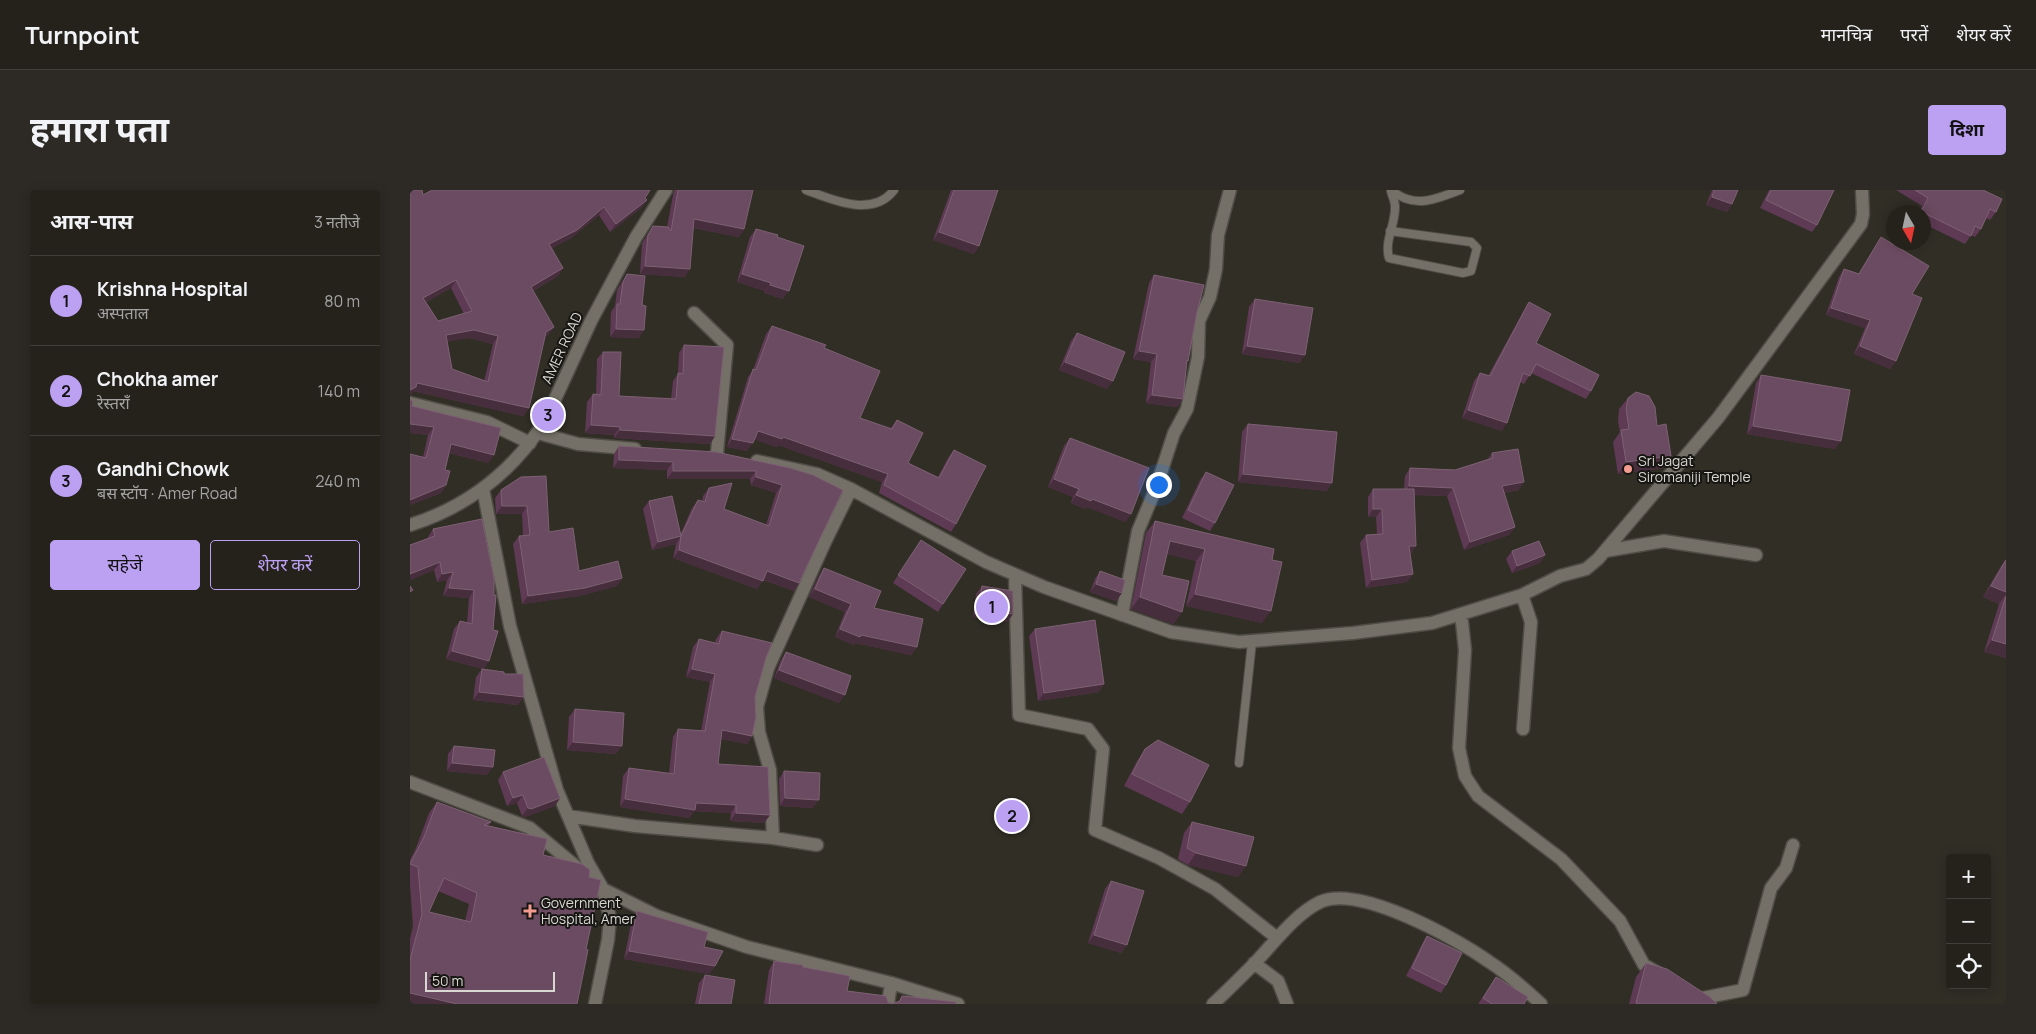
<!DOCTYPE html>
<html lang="hi">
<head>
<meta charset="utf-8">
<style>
	:root { --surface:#25221c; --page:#2d2a25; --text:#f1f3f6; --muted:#a3a4a3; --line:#423f3b; --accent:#bca0f2 }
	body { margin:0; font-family:Manrope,"Noto Sans Devanagari",sans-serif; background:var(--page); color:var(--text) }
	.controls { position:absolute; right:15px; bottom:15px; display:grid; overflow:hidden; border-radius:5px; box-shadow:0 2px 12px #0003 }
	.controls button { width:45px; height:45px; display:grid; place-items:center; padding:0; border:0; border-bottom:1px solid var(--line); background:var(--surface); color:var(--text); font:25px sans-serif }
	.compass { position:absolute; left:1476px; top:15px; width:45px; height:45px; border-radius:50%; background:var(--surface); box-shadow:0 2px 12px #0003; rotate:171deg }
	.scale { position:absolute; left:15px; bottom:12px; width:130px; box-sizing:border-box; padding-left:5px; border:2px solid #d9d7d2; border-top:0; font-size:14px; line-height:18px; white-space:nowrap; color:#d9d7d2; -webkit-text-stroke:4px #171613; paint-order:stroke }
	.you { position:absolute; left:748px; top:294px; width:18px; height:18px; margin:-12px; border:4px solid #fff; border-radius:50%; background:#1a73e8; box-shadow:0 0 0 8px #1a73e833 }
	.badge { display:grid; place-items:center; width:32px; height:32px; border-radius:50%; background:var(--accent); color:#111; font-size:16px; font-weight:700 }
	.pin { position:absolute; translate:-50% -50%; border:2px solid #fff; box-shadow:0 1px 5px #0006 }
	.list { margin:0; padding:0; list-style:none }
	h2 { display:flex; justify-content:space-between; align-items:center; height:65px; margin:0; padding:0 20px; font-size:21px }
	h2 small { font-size:16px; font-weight:400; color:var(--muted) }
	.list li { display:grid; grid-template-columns:32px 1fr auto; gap:15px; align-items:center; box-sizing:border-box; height:90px; padding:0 20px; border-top:1px solid var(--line) }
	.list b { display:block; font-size:19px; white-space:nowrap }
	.list p { margin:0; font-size:16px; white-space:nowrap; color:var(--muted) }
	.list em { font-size:16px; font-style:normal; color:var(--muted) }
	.actions { display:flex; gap:10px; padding:15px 20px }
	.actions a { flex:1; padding:11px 0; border:1px solid var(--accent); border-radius:5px; text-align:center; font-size:18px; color:var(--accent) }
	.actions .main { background:var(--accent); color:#111 }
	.icon { flex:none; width:28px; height:28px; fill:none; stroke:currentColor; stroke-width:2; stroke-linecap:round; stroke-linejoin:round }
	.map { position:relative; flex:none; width:1596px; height:814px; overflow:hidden; border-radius:5px }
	header { display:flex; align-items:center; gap:30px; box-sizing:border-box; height:70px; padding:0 25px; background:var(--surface); border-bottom:1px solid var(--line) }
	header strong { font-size:24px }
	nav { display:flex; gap:28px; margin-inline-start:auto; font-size:18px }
	.intro { display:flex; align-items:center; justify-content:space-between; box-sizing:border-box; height:120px; padding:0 30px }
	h1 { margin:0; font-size:35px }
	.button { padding:12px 22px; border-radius:5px; background:var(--accent); color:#111; font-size:18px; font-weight:700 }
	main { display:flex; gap:30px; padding:0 30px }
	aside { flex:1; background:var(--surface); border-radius:5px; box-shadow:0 2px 12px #0003 }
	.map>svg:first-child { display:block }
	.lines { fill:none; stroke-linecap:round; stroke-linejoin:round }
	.lane-casing { stroke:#4f4c46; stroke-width:10 }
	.street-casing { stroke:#4f4c46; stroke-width:15 }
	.secondary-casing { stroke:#4f4c46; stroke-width:15 }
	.lane { stroke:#747067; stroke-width:8 }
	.street { stroke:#747067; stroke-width:12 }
	.secondary { stroke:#747067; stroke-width:12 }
	.wall { fill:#5e3a54; fill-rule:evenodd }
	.shaded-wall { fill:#472e3c }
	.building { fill:#6b4b61; stroke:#7d6173; fill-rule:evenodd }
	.poi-dot { fill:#f59c91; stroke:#171613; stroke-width:2 }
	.labels { text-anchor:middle; stroke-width:4; stroke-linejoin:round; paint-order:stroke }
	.street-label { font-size:14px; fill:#d9d7d2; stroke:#171613 }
	.poi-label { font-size:14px; fill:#d9d7d2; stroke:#171613; text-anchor:start }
</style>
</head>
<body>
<header>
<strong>Turnpoint</strong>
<nav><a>मानचित्र</a><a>परतें</a><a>शेयर करें</a></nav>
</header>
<div class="intro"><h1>हमारा पता</h1><a class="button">दिशा</a></div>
<main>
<aside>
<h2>आस-पास<small>3 नतीजे</small></h2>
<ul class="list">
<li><span class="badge">1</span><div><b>Krishna Hospital</b><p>अस्पताल</p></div><em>80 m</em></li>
<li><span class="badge">2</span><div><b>Chokha amer</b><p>रेस्तराँ</p></div><em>140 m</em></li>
<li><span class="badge">3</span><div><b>Gandhi Chowk</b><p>बस स्टॉप · Amer Road</p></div><em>240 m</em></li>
</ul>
<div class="actions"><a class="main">सहेजें</a><a>शेयर करें</a></div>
</aside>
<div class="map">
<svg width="1596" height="814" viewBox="0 0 1596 814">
	<rect width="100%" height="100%" fill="#312e26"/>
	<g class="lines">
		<g class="lane-casing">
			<path id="lane" d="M396,0C423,10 463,28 484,0
				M981,0C1004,19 1024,10 1050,0
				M980,41L1061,52L1067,58L1061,81L1053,83L979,68C974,50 986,34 985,16C985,11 982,6 981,1
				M829,573L842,452"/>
		</g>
		<g class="street-casing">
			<path id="street" d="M284,123L317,155L307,263
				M0,213L77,232L120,253
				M128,243L168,254L225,259
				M347,271L407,284L441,299L576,372L634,397L761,442L829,452L943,443L1022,433L1112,405L1150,386L1176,379L1188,369L1308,228L1451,34L1453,24L1452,0
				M73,299L100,436L147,600L178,673L193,699L200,728L198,750L185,814
				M1195,361L1254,351L1346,365
				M605,385L609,525L678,539L693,559L685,640L749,668L805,699L867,748
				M1112,405L1121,432L1113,539
				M712,425L728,341L746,298L764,243L777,219L788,167L789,131L800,107L806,79L808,45L820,0
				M1049,425L1052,432L1055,460L1049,558L1055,586L1068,606L1151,669L1210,731L1234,775L1248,783
				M0,592L120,638L193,699L247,726L337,757L481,793L548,814
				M158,626L225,636L363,648L407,655
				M363,648L360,580L349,542L347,517L358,478L415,352L441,299
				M844,773L868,791L877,814
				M1288,809L1333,800L1361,698L1376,678L1383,655
				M478,814L481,793
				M803,814C817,801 830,788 844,774C863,754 885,724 910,712C949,694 1045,748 1078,771C1097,783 1115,799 1131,814"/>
		</g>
		<g class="secondary-casing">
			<path id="secondary" d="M0,335C57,317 103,281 135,231L181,131L226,47L256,0"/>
		</g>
		<use href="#lane" class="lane"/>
		<use href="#street" class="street"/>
		<use href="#secondary" class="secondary"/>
	</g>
	<path class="wall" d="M264,0H343L334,39L329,47L283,38L275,87L230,84L232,53L243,36L257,37Z
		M541,0H588L569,56L564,64L523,50Z
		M1302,0H1328L1322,14L1317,22L1296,15Z
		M1359,0H1424L1407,35L1402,42L1350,18Z
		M1486,0H1573L1586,22L1580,30L1576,28L1571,39L1565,47L1561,45L1555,54L1514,34V22H1509L1512,16Z
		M13,5L235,8L237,10L231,18L200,42L189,25L161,48L142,58L153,78L148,86L123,101L144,137L138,145L134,147L119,218L113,226L3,201L1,205ZM41,98L54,124L28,131L16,112ZM59,148L83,154L74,191L42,179L37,151Z
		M346,39L373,109L354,103L355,101L327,92L340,47Z
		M1471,47L1502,104L1486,171L1480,179L1444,164L1455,138L1416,125L1429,87L1434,79L1448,84Z
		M217,84L232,115L229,148L200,147L201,122L205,116L207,100Z
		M744,85L787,122L778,171L776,173L773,209L767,217L736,213L741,172L723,169L739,93Z
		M845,109L890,173L832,164L839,117Z
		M1119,112L1126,153L1181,201L1176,209L1121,183L1114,194L1110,192L1092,241L1052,228L1064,191L1070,183L1078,186L1114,120Z
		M362,136L414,158L450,228L480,239L487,230L498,273L528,287L538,268L544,260L546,334L541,342L469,303L472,292L368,255L366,257L344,249L337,261L317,257L338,187L343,180L356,144Z
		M667,143L697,199L649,180L661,151Z
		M274,155L305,246L300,254L204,248V245L175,243L177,212L183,204H186L187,169L193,162L209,206L261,209L263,191L268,184L269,163Z
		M1351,185L1425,259L1337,244L1346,193Z
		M1218,208L1247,236L1261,266L1253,278L1208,284L1203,252L1210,242L1208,231L1209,219Z
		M0,209L2,216L84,265L78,273L39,263L35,280L36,295L31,303L0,315V264L13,267L18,245L0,243Z
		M838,234L917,301L828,292L832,242Z
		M660,248L716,332L677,317L675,319L661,313L663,307L638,297L654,256Z
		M209,256L380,278L389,393L384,401L353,390L347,399L263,368L266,354L242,360L233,319L239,311L271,343L282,318L288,310L292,311L293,306L299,298L314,319L356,335L366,303L341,295L340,289H257V280L203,278L204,264Z
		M1082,263L1109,300L1094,303L1105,337L1099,345L1054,360L1037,306L1004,305L1001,364H1000L1003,384L997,392L956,398L950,353L956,345H967L966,327H958V307L963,299H994L995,286L1000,278L1045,280L1078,269Z
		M796,282L805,333L800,341L772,328L790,290Z
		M111,287L139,342L169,381L212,388L207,396L169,406L112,414L103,354L109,346H113L112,324H86L85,308L91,300Z
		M72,329L74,479L94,484L108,515L63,510L66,487L72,479H73L36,469L44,439L50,431L57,433L59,408L33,406L37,390L27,392L24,380L0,390V355L18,349V347L23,339Z
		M745,331L862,370L852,433L776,416L786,371L757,364L752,385L772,422L763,434L721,419L736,343Z
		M506,358L533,414L528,422L483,393Z
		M1102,361L1135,365L1130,373L1102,383L1096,369Z
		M1596,369V468L1574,462L1589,414L1573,407L1591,376Z
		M414,378L464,418L507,457L501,465L445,453L444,455L425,447L435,422L399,407L409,386Z
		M690,381L712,403L706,411L680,402L685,389Z
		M572,396L603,424L597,432L563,427L566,404Z
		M625,439L689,502L628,511L619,446Z
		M312,441L356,468L345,507L342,546L337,554L311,549L308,574L360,625L354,633L320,631L321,623L284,621L279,628L210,617L213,586L219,578L259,583L263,547L268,539L291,541L300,492L276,487L283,457L289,449L305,453L306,449Z
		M376,462L429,513L364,488L371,470Z
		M165,519L206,564L157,560L159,527Z
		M44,556L77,585L37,581L38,564Z
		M735,559L780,612L772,624L714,596L727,571Z
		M374,581L403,618L370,616L369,589Z
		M93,582L150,608L145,616L115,627L112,626L107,613L97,616L88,590Z
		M27,612L81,632L78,636L137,649L0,814V749L3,736L0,695V670L6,658L19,623ZM28,701L59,714L55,731L19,722Z
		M782,632L828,687L778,675L768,669L774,643Z
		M701,691L717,755L711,763L678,753L695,699Z
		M227,721L294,757L305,776L299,784L214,769L222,729Z
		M1017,746L1036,795L1031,803L996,786L1012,754Z
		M364,771L393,777L437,801L478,812L482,814L488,812L492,806L546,814H354L359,780Z
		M1236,773L1307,814H1219L1226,787Z
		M295,785L321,814H285L289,793Z
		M1086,787L1114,814H1068Z"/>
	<path class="shaded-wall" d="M1302,7L1322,14L1317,22L1296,15Z
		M237,10L231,18L200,42L206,34Z
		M194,17L189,25L161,48L134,62L139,54Z
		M284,29L334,39L329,47L278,37Z
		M529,42L569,56L564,64L523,50Z
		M235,76L280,79L275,87L230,84Z
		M153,78L148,86L116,105L121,97Z
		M332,84L361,93L355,101L327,92Z
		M46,90L41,98L8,116L13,108Z
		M360,95L379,101L373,109L354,103Z
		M1421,118L1460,130L1455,138L1416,125Z
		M144,137L138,145L130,150L136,142Z
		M206,139L234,140L229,148L200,147Z
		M64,140L88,146L83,154L59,148L31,153L36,145Z
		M837,156L895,165L890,173L832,164Z
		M1450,156L1486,171L1480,179L1444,164Z
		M729,161L747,164L741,172L723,169Z
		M655,172L703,191L697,199L649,180Z
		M7,193L119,218L113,226L3,201L0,205V200Z
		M742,205L773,209L767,217L736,213Z
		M1058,220L1097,233L1092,241L1052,228Z
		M0,234L24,237L18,245L0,243Z
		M181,235L210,237L204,245L175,243Z
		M1343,236L1431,251L1425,259L1337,244Z
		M210,240L305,246L300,254L204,248Z
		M348,241L373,247L478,284L472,292L368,255L366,257L343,249Z
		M322,249L343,253L337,261L317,257Z
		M41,254L84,265L78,273L36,262Z
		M1261,266L1253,278L1208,284L1216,272Z
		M209,270L263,272L257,280L203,278Z
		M263,281H346L340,289H257Z
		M833,284L922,293L917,301L828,292Z
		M346,287L372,295L366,303L341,295Z
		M644,289L669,299L663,307L638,297Z
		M1114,292L1109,300L1086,304L1092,296Z
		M36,295L31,303L0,315V310Z
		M999,296L1043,298L1037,306L994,304Z
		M666,305L682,309L721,324L716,332L677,317L675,319L661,313Z
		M92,316H117L112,324H86Z
		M963,319H972L966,327H958Z
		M1105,337L1099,345L1054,360L1060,352Z
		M271,346L266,354L242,360L248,352Z
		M760,351L795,359L786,371L751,363Z
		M999,356H1006L1001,364H994Z
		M269,360L353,391L347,399L263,368Z
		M1135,365L1130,373L1102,383L1107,376Z
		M30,372L24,380L0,390V384Z
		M357,381L389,393L384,401L351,389Z
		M43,382L37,390L27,392L32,384Z
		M1003,384L997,392L956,398L962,390Z
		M212,388L207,396L169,406L112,414L118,406Z
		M686,394L712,403L706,411L680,402Z
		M1581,396L1596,402V404L1589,414L1573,407Z
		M39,398L64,400L59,408L33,406Z
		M405,399L441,414L435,422L399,407Z
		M785,404L861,421L852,433L776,416Z
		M730,407L772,422L763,434L721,419Z
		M568,419L603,424L597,432L563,427Z
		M430,439L507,457L501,465L445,453L444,455L425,447Z
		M1582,450L1596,454V468L1574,462Z
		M42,461L79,471L74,479L36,469Z
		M282,479L305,484L300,492L276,487Z
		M369,480L435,505L429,513L364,488Z
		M694,494L689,502L628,511L634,503Z
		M69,502L114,507L108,515L63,510Z
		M312,540L342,546L337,554L306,548Z
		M163,552L212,556L206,564L157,560Z
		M42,573L83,577L77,585L37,581Z
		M113,605L107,613L97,616L103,608Z
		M150,608L145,616L115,627L112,626L118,618Z
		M375,608L409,610L403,618L370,616Z
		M215,609L286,613L326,615L321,623L284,621L279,628L210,617Z
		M326,623L360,625L354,633L320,631Z
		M786,663L836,676L828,687L778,675Z
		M684,745L717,755L711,763L678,753Z
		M219,761L305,776L299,784L214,769Z
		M0,803L47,814H0Z"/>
	<path class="building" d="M0,0H12L13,5L22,0H240L235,8L237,10L206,34L194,17L167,40L139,54L153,78L121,97L144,137L136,142L119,218L7,193L6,197L0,200ZM46,90L62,121L28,131L13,108ZM64,140L88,146L78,192L42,179L36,145Z
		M268,0H343L334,39L284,29L280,79L235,76L238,45L243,36L258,37L261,41Z
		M544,0H588L569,56L529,42Z
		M1304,0H1328L1322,14L1302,7Z
		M1361,0H1424L1407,35L1356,10Z
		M1505,0H1573L1592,9L1586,22L1580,19L1571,39L1565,36L1561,46L1514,23V22H1511L1518,8Z
		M346,39L368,45L367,47L394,56L379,101L360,95L361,93L332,84Z
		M1471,47L1519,76L1502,104L1512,108L1486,171L1450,156L1460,130L1421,118L1434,79L1449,84Z
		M217,84L235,86L232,115L236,116L234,140L206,139L207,114H210L213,92Z
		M744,85L794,95L787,122L778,171L777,170L773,209L742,205L747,164L729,161Z
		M845,109L903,118L895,165L837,156Z
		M1119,112L1141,124L1126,153L1189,185L1181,201L1126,174L1120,186L1113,183L1097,233L1058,220L1070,183L1080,186Z
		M362,136L416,155L414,158L470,181L450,228L482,239L487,230L513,243L498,273L529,288L544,260L576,276L546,334L474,295L478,284L373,247L372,249L348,241L343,253L322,249L343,179L346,180Z
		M667,143L715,162L703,191L655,172Z
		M274,155L314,157L305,246L210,240V237L181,235L183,204L191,205L193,162H211L209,206L266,209L268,183L273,184Z
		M1351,185L1440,200L1431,251L1343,236Z
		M1226,202L1239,206L1245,217L1247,236L1256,234L1261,266L1216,272L1211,240L1219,239L1216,219L1218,208Z
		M0,209L3,212L2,216L91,238L84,265L41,254L35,280L40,281L36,295L0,310V264L16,268L24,237L0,234Z
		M838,234L927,242L922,293L833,284Z
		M660,248L739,278L721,324L682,309L681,311L666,305L669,299L644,289Z
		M209,256L306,262L380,278L403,285L433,300L389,393L357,381L353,391L269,360L271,346L288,310L295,312L299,298L322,293L314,319L359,336L372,295L346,287V281H263V272L209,270Z
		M1108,259L1114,292L1092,296L1105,337L1060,352L1043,298L999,296L1000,278L1045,280L1083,268L1082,263Z
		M796,282L824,295L805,333L778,320Z
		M136,286L139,342L163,338L169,381L208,371L212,388L175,398L118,406L109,346L120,345L117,316H92L91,300L111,287Z
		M963,299H1004L1006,356H999L1003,384L962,390L956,345L973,344L972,319H963Z
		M262,306L271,346L248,352L239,311Z
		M72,329L84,388V405H86L83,440L88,441L79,471L42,461L50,431L62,434L64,400L39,398L43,382L32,384L30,372L0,384V355L25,346L23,339Z
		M745,331L864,359L862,370L872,372L861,421L785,404L795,359L760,351L752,385L779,391L772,422L730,407Z
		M511,350L556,379L533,414L488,385Z
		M1129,351L1135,365L1107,376L1102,361Z
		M1596,370V402L1581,396Z
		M414,378L471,401L464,418L513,429L507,457L451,445L450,447L430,439L441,414L405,399Z
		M690,381L715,390L712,403L686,394Z
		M0,396L3,400L0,402Z
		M572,396L603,401V424L568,419Z
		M1596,406V454L1582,450Z
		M685,430L694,494L634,503L625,439Z
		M312,441L362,453L356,468L345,507L346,527L342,546L312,540L308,574L358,577L360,625L326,623V615L286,613L285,620L215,609L219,578L264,584L268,539L295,541L305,484L282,479L289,449L309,454Z
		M376,462L441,486L435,505L369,480Z
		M72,479L94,482V484H113L114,507L69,502Z
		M165,519L214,523L212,556L163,552Z
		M748,550L799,575L780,612L722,584L735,559Z
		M44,556L85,560L83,577L42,573Z
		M134,567L150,608L121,619L118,618L113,605L103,608L93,582Z
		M374,581L410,583L409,610L375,608Z
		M27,612L81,632L74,635L137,649L133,665L172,674L180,680L179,687L191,690L176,759L178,760L167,814H47L0,803V770L12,724L8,677L0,674L14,647ZM34,688L67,703L61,732L19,722Z
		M782,632L844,647L836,676L786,663L777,658Z
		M701,691L734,701L717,755L684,745Z
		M227,721L298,742L294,757L313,761L305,776L219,761Z
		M1017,746L1052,763L1036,795L1002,778Z
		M364,771L393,775V777L440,786L437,801L476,806L478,812L482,814L490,811L492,806L546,812V814H359Z
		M1236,773L1257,779L1300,807L1307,814H1230L1226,813Z
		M295,785L325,790L321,814H289Z
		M1086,787L1118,807L1114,814H1082L1073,808Z"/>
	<g class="poi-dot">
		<circle cx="1218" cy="279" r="5"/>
		<path d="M117.5 713.5h5v5h5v5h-5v5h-5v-5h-5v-5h5z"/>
	</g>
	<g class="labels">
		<g class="street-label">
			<text transform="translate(152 158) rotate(-65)" y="5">AMER ROAD</text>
		</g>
		<g class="poi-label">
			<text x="1228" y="276">Sri Jagat<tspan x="1228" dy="16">Siromaniji Temple</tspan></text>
			<text x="131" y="718">Government<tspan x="131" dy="16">Hospital, Amer</tspan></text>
		</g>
	</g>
</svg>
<div class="controls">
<button>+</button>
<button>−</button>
<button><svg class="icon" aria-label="locate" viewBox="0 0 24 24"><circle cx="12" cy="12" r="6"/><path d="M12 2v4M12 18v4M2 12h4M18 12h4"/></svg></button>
</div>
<svg class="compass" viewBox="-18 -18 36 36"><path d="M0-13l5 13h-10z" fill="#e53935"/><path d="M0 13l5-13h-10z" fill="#a3a4a3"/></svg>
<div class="scale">50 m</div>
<div class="you"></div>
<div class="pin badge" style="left:582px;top:417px">1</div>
<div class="pin badge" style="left:602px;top:626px">2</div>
<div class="pin badge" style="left:138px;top:225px">3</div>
</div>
</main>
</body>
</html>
